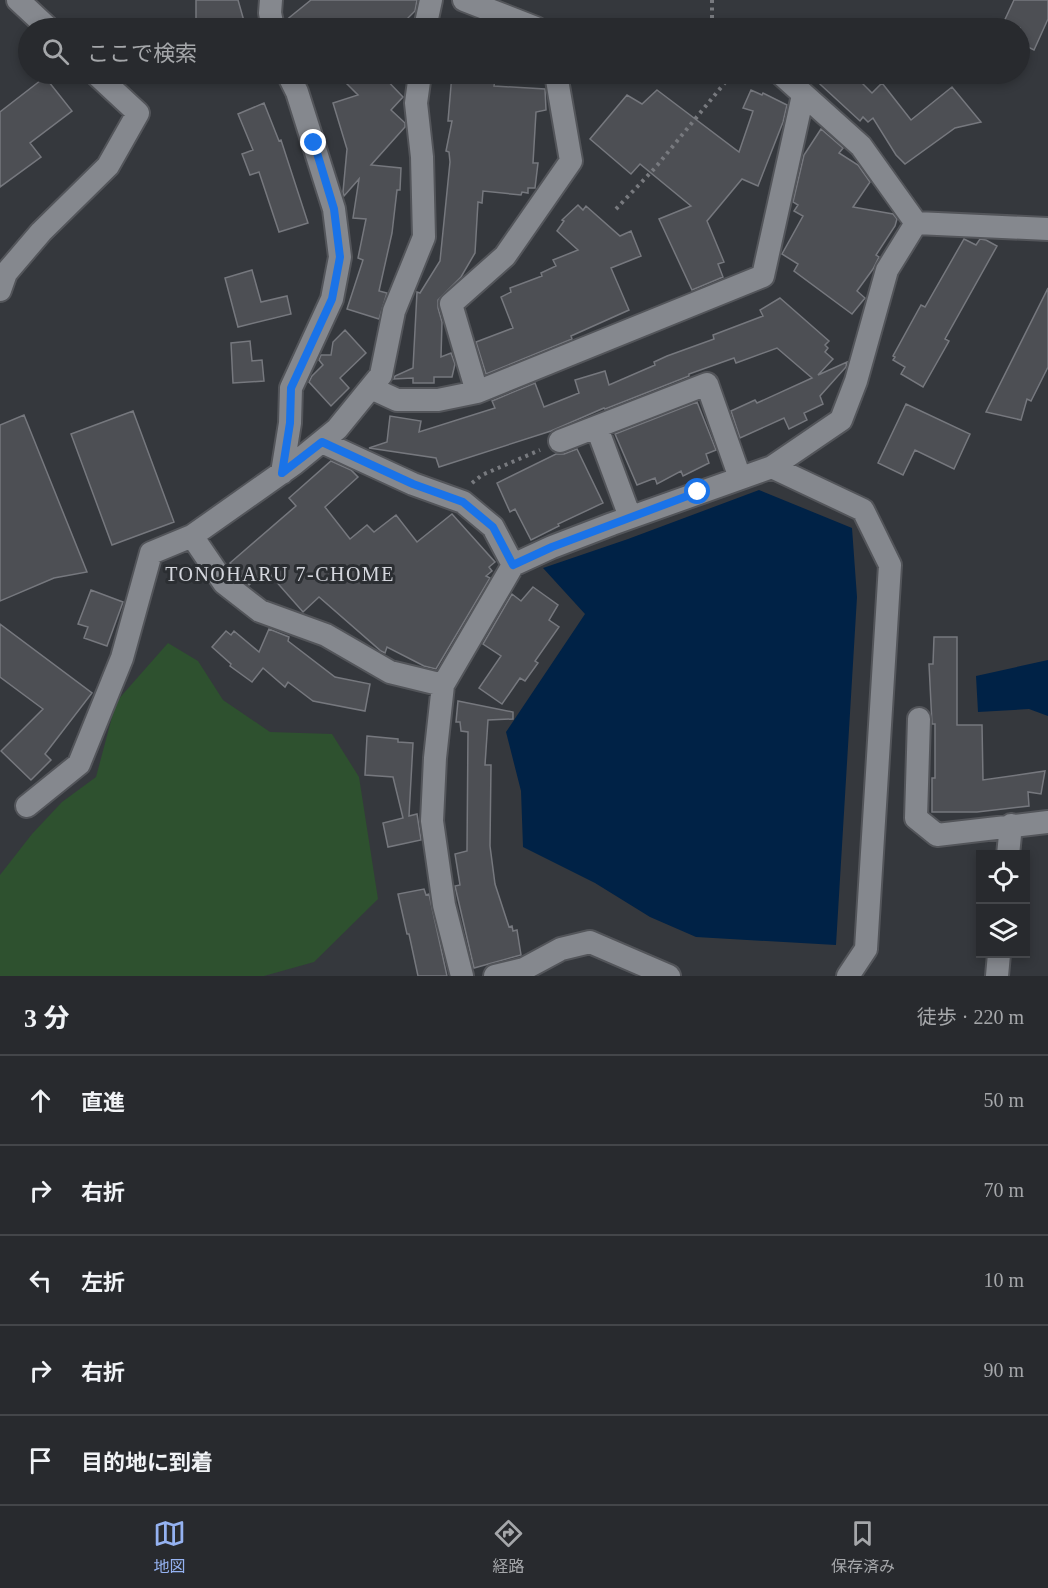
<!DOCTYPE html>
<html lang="ja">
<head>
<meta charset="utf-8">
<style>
	:root { --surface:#282a2e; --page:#303236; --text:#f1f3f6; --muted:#a5a7aa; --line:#44464a; --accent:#95b2f1 }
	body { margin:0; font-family:"Times New Roman","Noto Sans JP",serif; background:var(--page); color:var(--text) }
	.controls { position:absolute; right:18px; bottom:18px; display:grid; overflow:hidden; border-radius:0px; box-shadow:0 3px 9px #0003 }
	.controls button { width:54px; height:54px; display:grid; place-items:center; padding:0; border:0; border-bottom:2px solid var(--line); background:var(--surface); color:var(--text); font:30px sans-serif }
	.stop { position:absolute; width:18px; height:18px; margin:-14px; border:4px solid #1a73e8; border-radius:50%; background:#fff }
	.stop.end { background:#1a73e8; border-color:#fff; box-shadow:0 2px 6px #0008 }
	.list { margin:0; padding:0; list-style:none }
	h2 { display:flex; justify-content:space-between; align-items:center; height:78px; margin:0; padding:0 24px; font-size:26px }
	h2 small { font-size:20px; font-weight:400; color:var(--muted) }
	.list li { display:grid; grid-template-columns:39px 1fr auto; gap:18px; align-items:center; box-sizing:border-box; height:90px; padding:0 24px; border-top:2px solid var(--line) }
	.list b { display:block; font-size:22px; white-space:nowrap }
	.list em { font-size:20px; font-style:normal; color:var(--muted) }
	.icon { flex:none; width:33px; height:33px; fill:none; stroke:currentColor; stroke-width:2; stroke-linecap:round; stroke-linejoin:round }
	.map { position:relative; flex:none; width:1048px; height:976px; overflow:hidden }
	.search { position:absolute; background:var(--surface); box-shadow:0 3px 9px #0003; left:18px; right:18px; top:18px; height:66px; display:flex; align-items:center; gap:15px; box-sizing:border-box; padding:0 21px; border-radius:33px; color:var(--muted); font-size:22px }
	.sheet { height:528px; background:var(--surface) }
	nav { display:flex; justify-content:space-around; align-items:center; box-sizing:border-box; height:84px; border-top:2px solid var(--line); background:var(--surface); font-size:16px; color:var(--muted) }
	nav a { display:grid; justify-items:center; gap:3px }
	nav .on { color:var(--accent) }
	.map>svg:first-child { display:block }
	.green { fill:#2e512f }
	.water { fill:#002246 }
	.building { fill:#4d4f54; stroke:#76787e; stroke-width:1.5 }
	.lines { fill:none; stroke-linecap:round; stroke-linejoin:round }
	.street-casing { stroke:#53555a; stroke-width:26 }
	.path { stroke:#787a7f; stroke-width:4; stroke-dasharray:3 4.5; stroke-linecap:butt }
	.street { stroke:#85888e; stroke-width:22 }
	.route { stroke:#1a73e8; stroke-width:8 }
	.labels { text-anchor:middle; stroke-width:6; stroke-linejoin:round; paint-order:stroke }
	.neighbourhood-label { font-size:20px; letter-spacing:1.5px; fill:#d4d6dd; stroke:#2b2e32 }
</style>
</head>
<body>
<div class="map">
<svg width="1048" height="976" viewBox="0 0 1048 976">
	<rect width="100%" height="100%" fill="#35383d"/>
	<path class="green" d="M168,643L198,661L223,700L270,732L332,734L359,777L378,899L314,962L264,976H0V875L32,834L62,802L96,777L116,702Z"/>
	<path class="water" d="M759,490L852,528L857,597L836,945L696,937L650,917L595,883L523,847L521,791L506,732L585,614L543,568L628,539Z
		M1048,660V716L1029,709L978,712L976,676Z"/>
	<path class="building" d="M196,0H238L246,28H196Z
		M311,0H417L415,11L398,28H286L285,21Z
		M1014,0H1048V19L1034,50L1020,43V28H1001Z
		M337,74H381L403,97L391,110L405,123V127L371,165L401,168L400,190H397L392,233L379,291L387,293L379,319L347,309L363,260L358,258L366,219L353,218L359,179L344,196L343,192L347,149L333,103L358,95Z
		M452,74H496L494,86L545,89L546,110L536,112L533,163H538L535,188H528V193L522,192L521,195L483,191L482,203L478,202L475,253L461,277L438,300V308L442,322L441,357L451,353L455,364L452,377H434V383H413V378L394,379L395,376L413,368L417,292L420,293L440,261L450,162L449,152L446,151L452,121H448Z
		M809,74H853L872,93L882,83L911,120L952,87L981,122L955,128L905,164L896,155L873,118L868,122L863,117L860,121Z
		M45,77L72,111L30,143L41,157L0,187V112Z
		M657,90L739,152L753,111L743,108L751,90L762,95L763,93L787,105L783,122L758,186L742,179L707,221L724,262L718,264L723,277L692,290L659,219L691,206L640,164L631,174L590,139L627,95L642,104Z
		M264,103L279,141L281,140L308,223L279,232L259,172L250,175L242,154L253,150L238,114Z
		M821,129L843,148L839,153L858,165L870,182L853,207L893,214L897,219L895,226L876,255L879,257L873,269L857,291L865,298L852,314L794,271L798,264L782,254L803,216L794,211L798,205L793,202L804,155Z
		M578,205L583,210L586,206L620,236L631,231L641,256L611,268L629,310L571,336L572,339L486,374L476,342L513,328L501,297L511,292L510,288L542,276L541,273L556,266L553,260L578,250L557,231L564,221L562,220Z
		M964,239L976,245L980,239L986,240L997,246L945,339L949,341L923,387L901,374L905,367L893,360L895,357L893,356L921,305L925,307Z
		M252,270L261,302L287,296L291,314L238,327L225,278Z
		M1048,288V367L1031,401L1027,399L1021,420L986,412Z
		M780,298L829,341L825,345L828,348L825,352L833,359L818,375L847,362L846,367L820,396L823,404L804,413L807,420L789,429L784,418L740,438L731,411L755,400L757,403L812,378L777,348L736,363L734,358L689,374V376L605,409L604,408L551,431L439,467L436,458L369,448L387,442L390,416L421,421L419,432L495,408L492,401L535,383L544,407L579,393L575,380L605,371L609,385L655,365L654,362L667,356L714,339L713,335L763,316L760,310Z
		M345,330L366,353L340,378L349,388L331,406L309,382L312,376L323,365L319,360L321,355H331L333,342Z
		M250,341L252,361L262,360L264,381L233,383L231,343Z
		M697,402L716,450L706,454L709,463L683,476L681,471L657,484L655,478L637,485L615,434Z
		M906,404L970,434L954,469L915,450L903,475L878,463Z
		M133,411L174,522L112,545L71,434Z
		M24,415L87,572L54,578L0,601V425Z
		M577,449L603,503L558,524L559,526L531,540L515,509L510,512L497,483L556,454H564Z
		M331,461L351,470L358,477L325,507L350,539L367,525L374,532L396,515L417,542L452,514L495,562L489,567L492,571L486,576L490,578L436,669L424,666L387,647L385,653L381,651L319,597L303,612L266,570L249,585L230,563L296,506L289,498Z
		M533,587L558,605L549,620L559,627L535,661L538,663L525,681L520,678L502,704L479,688L501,656L483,644L512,594L521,601Z
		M91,590L123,602L107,646L84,638L88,627L78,624Z
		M0,624L92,693L45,754L51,760L31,780L1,751L43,709L0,677Z
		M269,629L289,637L288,641L335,677L370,684L365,711L313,701L288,682L285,687L263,668L252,682L230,666L231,664L212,647L226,631L231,635L234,631L259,652Z
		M934,637H957V725H982L983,780L1045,771L1041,794L1028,792L1029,806L977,812H932V778H935V724H932L929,664H933Z
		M458,701L513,712V719L488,720L485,765H491L490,846L495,884L509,927L512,926L513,931L517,930L521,955L474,968L455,886L460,885L455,854L467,851L468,732L461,731L460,722H456Z
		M367,736L398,739V742L413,743L409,816L417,814L421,840L388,847L383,823L403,818L393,777L365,775Z
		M424,889L426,895L429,894L447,976H418L409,934H407L398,894Z"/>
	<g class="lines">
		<g class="street-casing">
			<path id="street" d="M18,0L48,28
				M271,0L270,13L273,28
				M464,0L536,28
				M425,28L431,0
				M781,74L861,146L916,223
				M916,223L1048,229
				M0,290L6,273L41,232L108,166L138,113L96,74
				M371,388L397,400H438L477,392L763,276L803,95
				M477,392L451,304L505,256L571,161L556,74
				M600,436L630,517
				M560,441L707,384L740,478
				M322,442L413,484L463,502L493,527L513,565
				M772,467L863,510L890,565L866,949L848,976
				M282,473L290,423L291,388L332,299L340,257L334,209L297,92L288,74
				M192,536L224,583L260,611L326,635L390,672L443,685L513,565L552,547L612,524L772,467L841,420L856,381L887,270L916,223
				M443,685L435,758L432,821L444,905L462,976
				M919,719L916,818L937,835L1048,822
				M27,806L79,764L122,658L151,553L192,536L294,464L337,429L381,375L394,311L424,237L422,157L416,103L420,74
				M1008,855L1011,825
				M495,976L524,969L561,949L590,942L669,976
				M997,976L999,954"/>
		</g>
		<path class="path" d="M712,0V28
			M616,209L655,168L732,74
			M472,483L482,475L540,450"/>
		<use href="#street" class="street"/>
	</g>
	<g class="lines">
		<path class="route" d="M314,143L334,209L340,257L332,299L291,388L290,423L282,473L322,442L413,484L463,502L493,527L513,565L552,547L698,492"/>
	</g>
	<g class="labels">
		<g class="neighbourhood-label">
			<text x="280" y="581">TONOHARU 7-CHOME</text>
		</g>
	</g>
</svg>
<div class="controls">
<button><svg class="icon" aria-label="locate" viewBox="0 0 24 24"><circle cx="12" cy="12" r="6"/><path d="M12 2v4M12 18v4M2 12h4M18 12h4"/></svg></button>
<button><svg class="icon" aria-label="layers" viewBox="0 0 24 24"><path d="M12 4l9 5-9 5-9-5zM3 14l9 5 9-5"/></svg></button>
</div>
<div class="stop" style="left:698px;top:492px"></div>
<div class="stop end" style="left:314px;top:143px"></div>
<div class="search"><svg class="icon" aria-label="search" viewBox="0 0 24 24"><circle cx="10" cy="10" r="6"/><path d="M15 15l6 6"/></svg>ここで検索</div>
</div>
<section class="sheet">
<h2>3 分<small>徒歩 · 220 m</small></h2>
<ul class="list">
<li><svg class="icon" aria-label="ahead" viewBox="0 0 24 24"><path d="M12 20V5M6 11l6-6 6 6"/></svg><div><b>直進</b></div><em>50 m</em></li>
<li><svg class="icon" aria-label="right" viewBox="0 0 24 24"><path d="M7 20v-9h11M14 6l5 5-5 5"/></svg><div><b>右折</b></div><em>70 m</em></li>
<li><svg class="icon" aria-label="left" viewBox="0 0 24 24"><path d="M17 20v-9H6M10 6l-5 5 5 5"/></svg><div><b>左折</b></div><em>10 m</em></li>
<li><svg class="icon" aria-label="right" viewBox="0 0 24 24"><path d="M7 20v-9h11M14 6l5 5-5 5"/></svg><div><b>右折</b></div><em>90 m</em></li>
<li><svg class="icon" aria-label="arrive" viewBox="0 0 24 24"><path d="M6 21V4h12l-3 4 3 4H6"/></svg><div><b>目的地に到着</b></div></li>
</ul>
</section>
<nav>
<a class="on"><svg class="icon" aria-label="map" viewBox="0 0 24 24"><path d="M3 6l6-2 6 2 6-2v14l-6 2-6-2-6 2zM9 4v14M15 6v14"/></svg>地図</a>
<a><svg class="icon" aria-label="directions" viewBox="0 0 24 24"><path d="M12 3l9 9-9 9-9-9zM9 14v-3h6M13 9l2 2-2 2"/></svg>経路</a>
<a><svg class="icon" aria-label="saved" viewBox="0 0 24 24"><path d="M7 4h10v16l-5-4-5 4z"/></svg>保存済み</a>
</nav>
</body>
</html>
